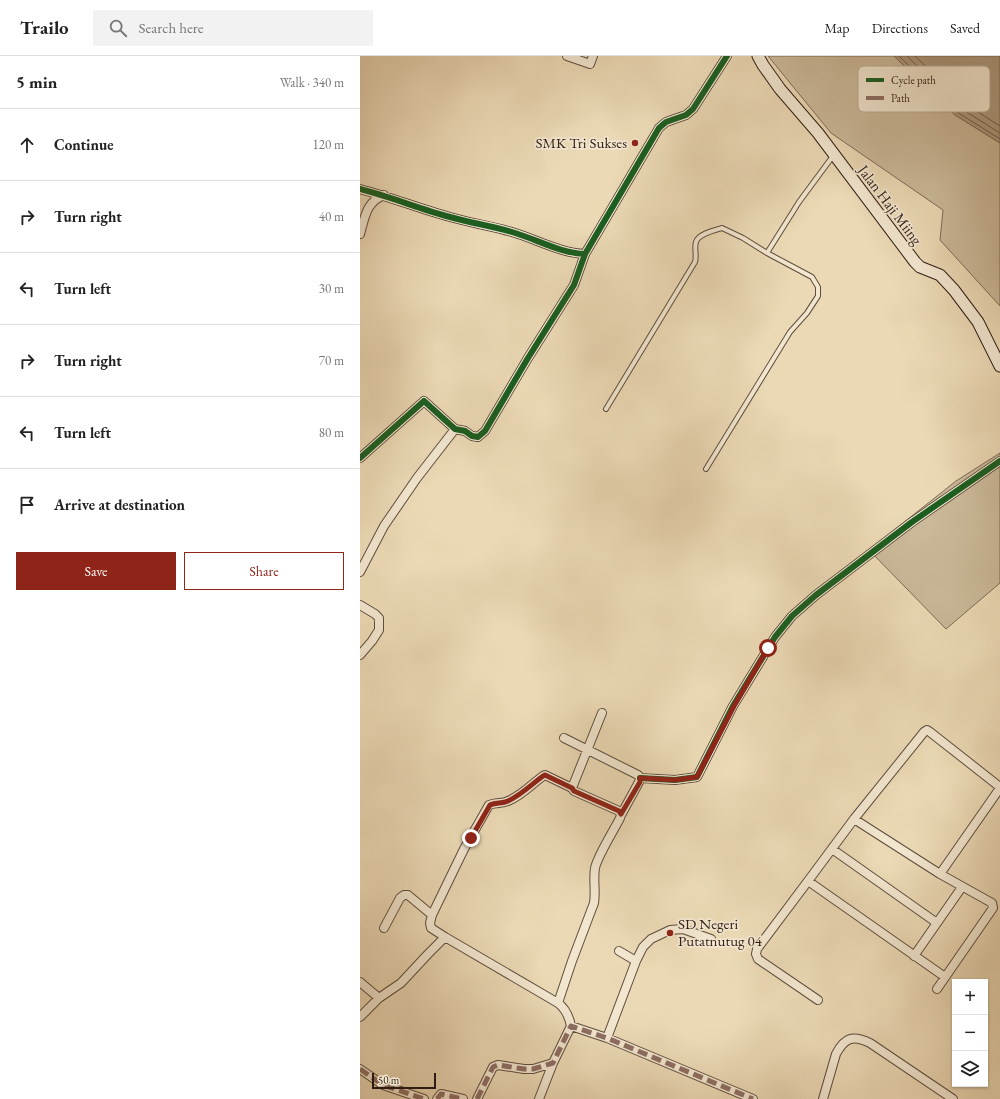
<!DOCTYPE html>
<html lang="en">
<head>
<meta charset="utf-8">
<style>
	:root { --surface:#fff; --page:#f2f2f2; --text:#222; --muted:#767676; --line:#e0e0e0; --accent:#8f2418 }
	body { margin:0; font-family:"EB Garamond",serif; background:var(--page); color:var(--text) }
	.controls { position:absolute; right:12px; bottom:12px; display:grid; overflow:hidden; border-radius:0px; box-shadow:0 1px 3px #0004 }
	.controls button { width:36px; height:36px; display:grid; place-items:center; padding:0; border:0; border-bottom:1px solid var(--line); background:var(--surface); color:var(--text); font:20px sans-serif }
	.scale { position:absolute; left:12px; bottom:10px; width:64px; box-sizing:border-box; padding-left:4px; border:2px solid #2f1d14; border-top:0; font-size:11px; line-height:14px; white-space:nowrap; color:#2f1d14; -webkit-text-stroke:3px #f2e6cf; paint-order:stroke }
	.stop { position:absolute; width:12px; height:12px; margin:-9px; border:3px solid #8f2418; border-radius:50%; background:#fff }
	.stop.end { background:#8f2418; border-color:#fff; box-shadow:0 1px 4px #0008 }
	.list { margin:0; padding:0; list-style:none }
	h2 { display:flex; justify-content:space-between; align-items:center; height:52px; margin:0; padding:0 16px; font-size:17px }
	h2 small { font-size:13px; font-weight:400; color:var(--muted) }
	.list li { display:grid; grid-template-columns:26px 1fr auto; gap:12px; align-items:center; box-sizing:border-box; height:72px; padding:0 16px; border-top:1px solid var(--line) }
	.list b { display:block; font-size:15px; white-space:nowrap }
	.list em { font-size:13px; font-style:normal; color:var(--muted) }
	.actions { display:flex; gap:8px; padding:12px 16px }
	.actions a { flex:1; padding:9px 0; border:1px solid var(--accent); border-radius:0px; text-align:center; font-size:14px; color:var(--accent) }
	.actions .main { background:var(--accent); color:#fff }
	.icon { flex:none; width:22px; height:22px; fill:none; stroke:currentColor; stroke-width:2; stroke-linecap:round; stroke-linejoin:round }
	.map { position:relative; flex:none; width:640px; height:1043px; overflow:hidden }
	header { display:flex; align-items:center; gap:24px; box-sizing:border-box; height:56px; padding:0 20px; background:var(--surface); border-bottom:1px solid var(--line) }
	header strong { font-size:19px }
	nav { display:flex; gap:22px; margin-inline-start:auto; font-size:14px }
	.search { width:280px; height:36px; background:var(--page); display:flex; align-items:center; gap:10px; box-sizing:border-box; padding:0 14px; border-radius:0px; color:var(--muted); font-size:15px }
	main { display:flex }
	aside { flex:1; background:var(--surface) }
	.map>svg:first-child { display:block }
	.green { fill:#cbb99a; stroke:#7d6b57 }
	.water { fill:#ab997e; stroke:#796754 }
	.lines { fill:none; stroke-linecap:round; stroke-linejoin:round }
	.shore { stroke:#6d5b49; stroke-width:1 }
	.service-casing { stroke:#5e4c3c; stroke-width:6 }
	.minor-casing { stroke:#5e4c3c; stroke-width:10 }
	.secondary-casing { stroke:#2f1d14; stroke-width:13 }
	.service { stroke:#f2e6cf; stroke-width:4 }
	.minor { stroke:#f2e6cf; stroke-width:8 }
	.secondary { stroke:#f2e6cf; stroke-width:11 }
	.quiet { stroke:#8d6e63; stroke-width:5; stroke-dasharray:10 5; stroke-linecap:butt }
	.cycleway-casing { stroke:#f2e6cf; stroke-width:8 }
	.cycleway { stroke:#1b5e20; stroke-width:6 }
	.route { stroke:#8f2418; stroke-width:5 }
	.poi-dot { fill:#8f2418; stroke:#f2e6cf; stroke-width:1.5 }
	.labels { text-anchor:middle; stroke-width:3.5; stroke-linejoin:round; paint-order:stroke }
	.poi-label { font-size:15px; fill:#2f1d14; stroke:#f2e6cf; text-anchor:end }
	.street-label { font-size:15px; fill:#2f1d14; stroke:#f2e6cf }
	.key { fill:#f2e6cf; stroke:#b8aa97; stroke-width:1 }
	.key-label { font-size:11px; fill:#2f1d14 }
</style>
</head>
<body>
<header>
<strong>Trailo</strong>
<div class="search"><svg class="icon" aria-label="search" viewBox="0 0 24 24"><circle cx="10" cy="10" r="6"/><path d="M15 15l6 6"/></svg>Search here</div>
<nav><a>Map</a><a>Directions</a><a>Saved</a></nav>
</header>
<main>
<aside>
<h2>5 min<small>Walk · 340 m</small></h2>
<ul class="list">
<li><svg class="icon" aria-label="ahead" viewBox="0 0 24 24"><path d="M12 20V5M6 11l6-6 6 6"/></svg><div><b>Continue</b></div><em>120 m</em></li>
<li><svg class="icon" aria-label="right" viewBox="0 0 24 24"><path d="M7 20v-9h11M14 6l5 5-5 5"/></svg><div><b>Turn right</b></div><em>40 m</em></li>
<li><svg class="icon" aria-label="left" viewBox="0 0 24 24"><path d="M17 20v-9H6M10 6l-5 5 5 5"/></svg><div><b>Turn left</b></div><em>30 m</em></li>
<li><svg class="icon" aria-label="right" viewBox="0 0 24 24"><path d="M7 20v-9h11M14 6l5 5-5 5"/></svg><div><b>Turn right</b></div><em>70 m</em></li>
<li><svg class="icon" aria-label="left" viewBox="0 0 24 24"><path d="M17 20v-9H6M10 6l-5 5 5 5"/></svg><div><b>Turn left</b></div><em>80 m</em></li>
<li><svg class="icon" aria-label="arrive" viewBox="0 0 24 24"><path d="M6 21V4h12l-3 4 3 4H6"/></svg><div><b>Arrive at destination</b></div></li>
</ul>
<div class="actions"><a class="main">Save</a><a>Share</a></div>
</aside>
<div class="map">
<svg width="640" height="1043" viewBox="0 0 640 1043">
	<rect width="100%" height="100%" fill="#ebd9b5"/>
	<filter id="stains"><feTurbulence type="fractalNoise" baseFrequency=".005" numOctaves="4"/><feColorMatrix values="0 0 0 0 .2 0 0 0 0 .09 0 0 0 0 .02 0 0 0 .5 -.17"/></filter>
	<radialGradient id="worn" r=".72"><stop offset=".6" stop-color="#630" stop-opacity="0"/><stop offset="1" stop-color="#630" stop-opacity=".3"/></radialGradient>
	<path class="green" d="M408,0H534L595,59L640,87V250L580,184L583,154L471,77Z
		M640,397V527L586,573L509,494L596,425Z"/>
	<path class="water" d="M534,0H640V87L595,59Z"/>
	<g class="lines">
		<path class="shore" d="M539,0L597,56L640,83
			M547,0L600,52L640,77
			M555,0L604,47L640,70"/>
		<g class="service-casing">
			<path id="service" d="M246,353L335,206C337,199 334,192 336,186C338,178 355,174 362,172L383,182L407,197
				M346,413L430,276L447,257L458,240V231L452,221L407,197L439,146L473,100"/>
		</g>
		<g class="minor-casing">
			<path id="minor" d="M207,0L230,8L233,0
				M0,133C31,141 60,153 90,161C111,167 132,170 152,176C176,183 200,197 225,198L299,72L306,66L326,59L333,53L367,0
				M0,178C5,161 6,146 24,139
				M0,402L64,345L95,373L105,375L112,380L118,381L125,375L168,302L214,229L225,198
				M0,516L24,470L57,422L95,373
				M0,549L15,558L19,562V574L12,585L0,599
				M204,682L278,719L280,722L279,726L261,759
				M280,722L315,724L337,721L373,650L415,581L432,560L456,539L552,466L640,405
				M494,763L564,676L567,674L570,676L640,731
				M472,793L577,867
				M448,825L585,921
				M24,872L40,842L44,839H48L72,859
				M85,881L71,872L70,867L72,859L104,793L129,749C136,746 142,748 148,745C161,740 172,728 183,720L185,719L212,732
				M554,900L602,831
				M276,905L283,891L291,883L310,874L323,873L351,883
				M0,926L19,942L41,927L68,898L85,881L198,947C206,953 209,960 211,970
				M577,933L633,852L632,847L580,818L640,732
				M458,944L398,903L396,898L397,893L448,825L494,763L580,818
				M198,947L212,905L234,847C236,835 233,824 235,812C238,799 253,776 260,762L261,759L259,755L214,735L212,732L242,657
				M0,961L19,942
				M247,982L276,905L259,895
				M0,1013L23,1029L64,1043
				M77,1043L81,1038L103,1043
				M117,1043L133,1011L138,1009L164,1013H173L193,1007L211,970L247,982L393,1043
				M179,1043L193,1007
				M463,1043L476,998C485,981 493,979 510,987L593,1043"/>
		</g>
		<g class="secondary-casing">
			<path id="secondary" d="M398,0L403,9L420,33L458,77L555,206L560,211L580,219L594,234L618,266L640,310"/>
		</g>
		<use href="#service" class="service"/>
		<use href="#minor" class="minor"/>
		<use href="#secondary" class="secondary"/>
		<path class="quiet" d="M0,1013L23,1029L64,1043
			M77,1043L81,1038L103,1043
			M117,1043L133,1011L138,1009L164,1013H173L193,1007L211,970L247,982L393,1043"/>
		<g class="cycleway-casing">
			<path id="cycleway" d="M0,133C31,141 60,153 90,161C111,167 132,170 152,176C176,183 200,197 225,198L299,72L306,66L326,59L333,53L367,0
				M0,402L64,345L95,373L105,375L112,380L118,381L125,375L168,302L214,229L225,198
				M280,722L315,724L337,721L373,650L415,581L432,560L456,539L552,466L640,405"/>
		</g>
		<use href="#cycleway" class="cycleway"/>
	</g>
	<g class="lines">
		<path class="route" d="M111,782L130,749C136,746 142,748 148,745C161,739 172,728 183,720L185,719L212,732L214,735L259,755L261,758L280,726V722L315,724L337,721L374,650L408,592"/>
	</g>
	<g class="poi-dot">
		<circle cx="275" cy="87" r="4"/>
		<circle cx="310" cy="877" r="4"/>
	</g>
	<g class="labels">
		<g class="poi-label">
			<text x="267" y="92">SMK Tri Sukses</text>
			<text x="318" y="873" text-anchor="start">SD Negeri<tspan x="318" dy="17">Putatnutug 04</tspan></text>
		</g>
		<g class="street-label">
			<text transform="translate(530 149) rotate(53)" y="5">Jalan Haji Miing</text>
		</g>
	</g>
	<rect x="498" y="10" width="132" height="46" rx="6" class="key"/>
	<rect x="506" y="22" width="18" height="4" fill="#1b5e20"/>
	<rect x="506" y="40" width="18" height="4" fill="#8d6e63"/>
	<g class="key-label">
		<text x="531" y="28">Cycle path</text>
		<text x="531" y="46">Path</text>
	</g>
	<rect width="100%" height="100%" filter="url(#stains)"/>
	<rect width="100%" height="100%" fill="url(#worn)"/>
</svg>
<div class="controls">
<button>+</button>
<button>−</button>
<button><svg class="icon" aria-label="layers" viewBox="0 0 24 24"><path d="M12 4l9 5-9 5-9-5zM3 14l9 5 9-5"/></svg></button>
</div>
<div class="scale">50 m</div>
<div class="stop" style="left:408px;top:592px"></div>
<div class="stop end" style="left:111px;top:782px"></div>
</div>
</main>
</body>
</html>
